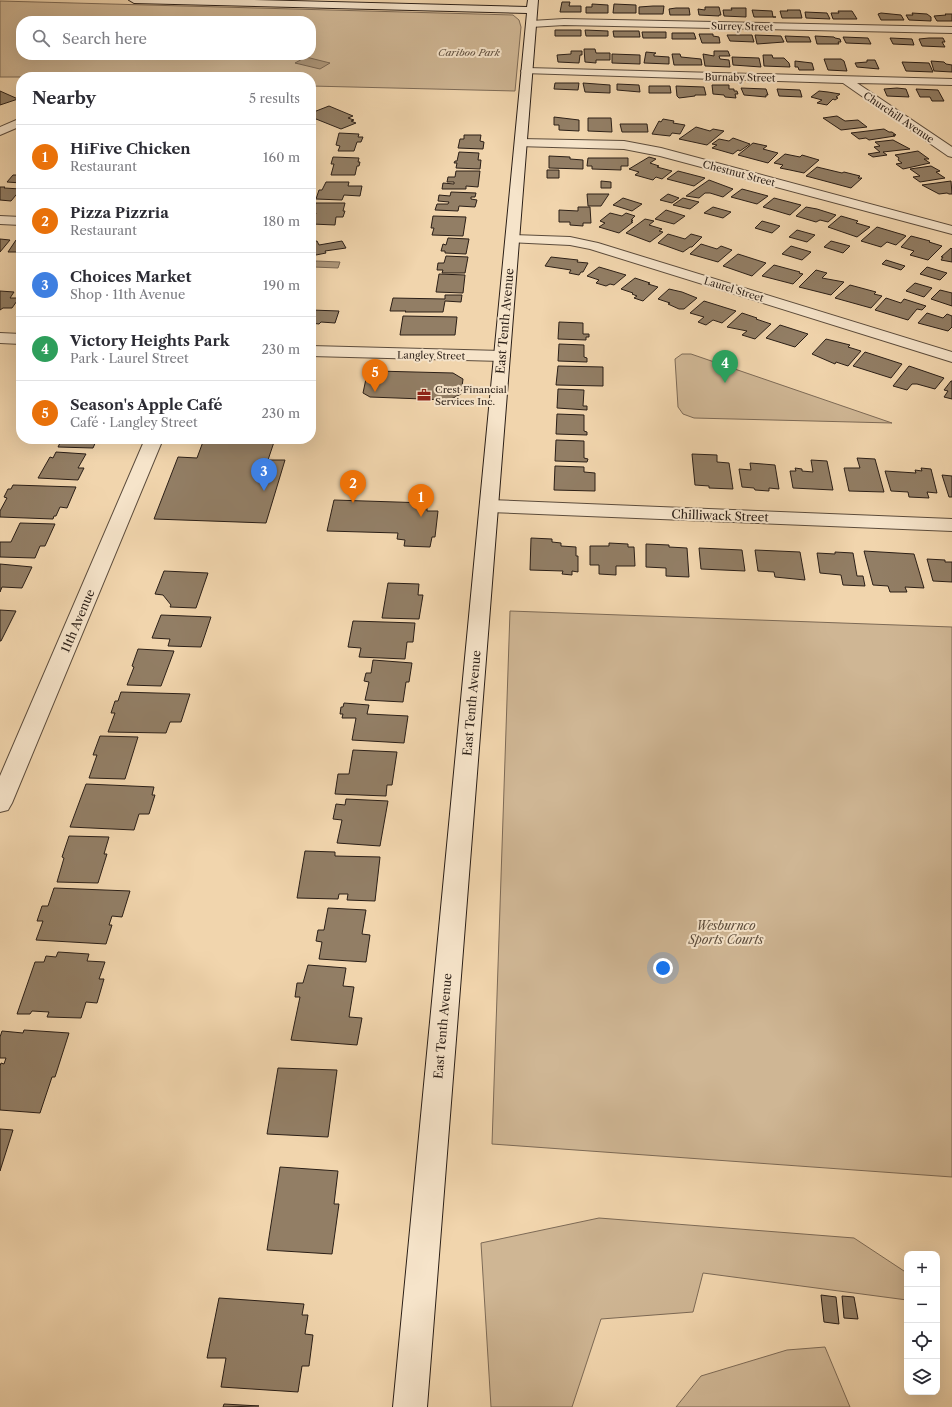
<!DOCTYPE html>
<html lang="en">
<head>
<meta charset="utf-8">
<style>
	:root { --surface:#fff; --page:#f7f7f7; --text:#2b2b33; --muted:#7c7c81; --line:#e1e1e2; --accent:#1a73e8 }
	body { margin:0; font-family:"Libre Caslon Text",serif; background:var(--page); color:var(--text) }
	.controls { position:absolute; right:12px; bottom:12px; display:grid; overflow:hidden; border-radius:8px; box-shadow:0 4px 16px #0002 }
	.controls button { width:36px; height:36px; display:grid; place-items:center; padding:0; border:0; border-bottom:1px solid var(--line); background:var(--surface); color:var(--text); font:20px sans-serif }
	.you { position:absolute; left:663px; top:968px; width:14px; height:14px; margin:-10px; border:3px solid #fff; border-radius:50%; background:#1a73e8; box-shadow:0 0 0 6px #1a73e833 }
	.badge { display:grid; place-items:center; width:26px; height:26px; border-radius:50%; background:var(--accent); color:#fff; font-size:13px; font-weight:700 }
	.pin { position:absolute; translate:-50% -33px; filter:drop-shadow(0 1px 2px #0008) }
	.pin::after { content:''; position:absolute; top:21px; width:14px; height:12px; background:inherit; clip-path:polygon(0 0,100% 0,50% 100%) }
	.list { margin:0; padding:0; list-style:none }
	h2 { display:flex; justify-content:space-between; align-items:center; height:52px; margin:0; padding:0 16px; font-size:17px }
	h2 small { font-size:13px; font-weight:400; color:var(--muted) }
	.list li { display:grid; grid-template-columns:26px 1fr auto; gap:12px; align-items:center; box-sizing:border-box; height:64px; padding:0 16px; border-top:1px solid var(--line) }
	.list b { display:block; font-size:15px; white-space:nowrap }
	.list p { margin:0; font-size:13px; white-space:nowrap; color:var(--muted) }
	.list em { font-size:13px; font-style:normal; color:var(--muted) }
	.icon { flex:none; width:22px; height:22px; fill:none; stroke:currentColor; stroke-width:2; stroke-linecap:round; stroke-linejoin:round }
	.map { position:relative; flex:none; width:952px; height:1407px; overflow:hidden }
	.search { position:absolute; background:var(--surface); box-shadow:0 4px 16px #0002; left:16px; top:16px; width:300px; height:44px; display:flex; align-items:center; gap:10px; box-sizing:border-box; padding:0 14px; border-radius:16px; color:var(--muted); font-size:15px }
	.panel { position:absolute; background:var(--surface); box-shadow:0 4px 16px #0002; left:16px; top:72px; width:300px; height:372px; border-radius:16px }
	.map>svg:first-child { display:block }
	.green { fill:#cfb694; stroke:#7d6a56; fill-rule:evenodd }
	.water { fill:#ae977a; stroke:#7a6752 }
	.building { fill:#927e65; stroke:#2b1f17 }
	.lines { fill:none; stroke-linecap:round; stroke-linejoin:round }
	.street-casing { stroke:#5c4c3c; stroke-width:2 }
	.secondary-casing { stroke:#2b1f17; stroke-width:2 }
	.street { fill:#f6e4ca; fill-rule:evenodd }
	.secondary { fill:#f6e4ca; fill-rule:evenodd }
	.labels { text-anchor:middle; stroke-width:4; stroke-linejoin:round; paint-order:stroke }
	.far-street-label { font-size:10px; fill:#2b1f17; stroke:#f6e4ca }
	.far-park-label { font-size:10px; font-style:italic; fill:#5c4c3c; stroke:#f6e4ca }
	.far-poi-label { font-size:10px; fill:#2b1f17; stroke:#f6e4ca; text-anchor:start }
	.street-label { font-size:12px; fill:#2b1f17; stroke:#f6e4ca }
	.park-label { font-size:12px; font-style:italic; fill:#5c4c3c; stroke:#f6e4ca }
</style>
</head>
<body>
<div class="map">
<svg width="952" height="1407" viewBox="0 0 952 1407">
	<rect width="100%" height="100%" fill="#f1d5ad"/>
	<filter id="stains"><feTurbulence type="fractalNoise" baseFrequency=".005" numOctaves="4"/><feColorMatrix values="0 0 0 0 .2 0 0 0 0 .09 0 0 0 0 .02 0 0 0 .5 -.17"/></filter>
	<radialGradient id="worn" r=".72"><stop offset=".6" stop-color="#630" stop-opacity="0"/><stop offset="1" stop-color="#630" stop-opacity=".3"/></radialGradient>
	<path class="green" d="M0,1L513,15L519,20L521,27L515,91L311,86V77H0ZM21,21H311V55H21Z
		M682,354H691L892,423L694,418L683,414L678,407L675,359Z
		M510,611L952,627V1177L492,1144Z
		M599,1218L854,1238L907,1273V1300L703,1273L693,1312L601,1319L572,1407H491L481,1243Z
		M825,1347L850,1407H676L701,1376L787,1350Z"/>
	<path class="water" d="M306,57L330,63L320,69L295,63Z
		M316,261L340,262L338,268L313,267Z"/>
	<path class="building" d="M562,2H570L569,6H581V12H560Z
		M592,4L608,5V13H586V7H592Z
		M614,4L636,5V13H613Z
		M653,6H664L663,14H639V7Z
		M705,7H719L721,15H719V16L699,15L698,9L705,10Z
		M676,8H689L690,15H670L669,9Z
		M731,8H746V17L724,16L723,10H732Z
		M752,10L772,11L773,17H776H754Z
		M787,10H800L802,18H782L780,11H788Z
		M838,11H852L857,19H833L831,13H839Z
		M805,12L827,13L830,19L806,18Z
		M881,13L901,15L904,20H881L878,14Z
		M912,13L927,14L931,17V21L909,20L906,15H913Z
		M945,14H952V21H937L934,16L946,15Z
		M555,30H581V36H555Z
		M585,30L608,31V36H586Z
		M613,31H639L640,37H614Z
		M642,32H666V38H643Z
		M672,33H694L696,39H672Z
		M699,34H713V36L719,37L720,43H702Z
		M727,35H752L754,42L730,41Z
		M755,35L781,36L784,42L757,44Z
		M785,36L809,37L811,42H787Z
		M815,36L834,37L835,38L840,39L841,42H838L839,44H817Z
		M843,37L868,38L871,44L846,43Z
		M890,38L912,39L914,45L893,44Z
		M929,38H943L945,42H942L945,47L922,46L919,39Z
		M584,49H595L596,53H610V60H596V63L585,62Z
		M571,51H582V55H580L579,63L558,62L557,55L571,54Z
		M714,51H728L730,56H719L720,59L729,60L730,67L705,66L703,54L714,56Z
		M646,52L656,53L654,54V56L669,57V64L644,63Z
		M612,54L640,55V64L612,63Z
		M672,54H680L681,57L701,59L702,65H674Z
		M763,55H772L773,58H784L789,63L790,67L764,66Z
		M732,57L759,58L761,67L733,65Z
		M824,59H841L844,61L847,71L828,70Z
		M867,60H875L879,69L857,67L855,63L867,62Z
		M795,61L812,63L814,70H799L798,67H795Z
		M931,61L944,62L946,64L952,65V72L934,71Z
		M902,62L929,63L933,72L906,71Z
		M555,83H579L578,90L554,89Z
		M583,83L610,85V93L585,92Z
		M617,84L639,85L640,92L617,90Z
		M712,85H729V89H734V91H737L738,94H735L736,98L725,97L724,95L713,94Z
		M649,86H670L671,93H649Z
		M676,86L704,87L706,95H695V96L679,98L677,96Z
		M741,88L766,89L768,95H766V97L744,95Z
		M897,88L906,89L909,97L887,96L884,89Z
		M777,89L800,90L802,97L779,96Z
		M916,89L938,90L944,101H932L930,97H920Z
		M0,91L18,99L0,105Z
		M819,91L828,92L840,94L836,97L838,98L835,100L833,99L827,105L817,103L822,100L811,97Z
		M329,106L353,116L348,118L354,120L351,121L356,123L341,129L311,117V113Z
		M837,116L845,121L858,120L867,127L841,130L823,118Z
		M554,117L579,120V131L559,130V125H554Z
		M588,118H611L612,132L588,131Z
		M663,119L674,121L673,123L685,125L680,134L672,133L670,136L652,134L659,121L661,122Z
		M620,124H647L648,132H622Z
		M696,127L710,131L713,129L724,131L707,145L679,139Z
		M884,129L889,132H892L896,135H893L895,136L869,140L866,138L859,139L851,133Z
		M339,133L359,134L358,137H363L361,142H357L354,151H338L340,146L336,145Z
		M464,135H481L480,141L484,142L483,149L458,148L460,139H464Z
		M733,138L750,144L740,151L738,150L733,154L712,148L717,145L712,144L719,139L729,141Z
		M893,140L910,149L883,152L887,155L873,157L868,154L880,152L874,147L880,146L875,142Z
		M753,143L767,146L763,149L778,153L768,163L738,155Z
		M918,151L929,159H924L930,163L903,169L896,164L902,163L898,160L899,158L895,155Z
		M459,152L479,153L478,160H481L480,169L456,168L457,163H454L455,161H457Z
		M785,154L800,157L802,155L819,160L804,173L790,170L780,168L783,165L774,163Z
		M549,156L570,157V159L583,160V169L549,168Z
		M333,157L359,158L358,162H360L359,166H357L355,175H331L334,164H331Z
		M649,157L656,159L650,163L659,166L657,167L672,171L662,179L656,177L653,180L635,175L639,172L629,169Z
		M588,158H628V166H621V170L592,169V166H587Z
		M931,166L940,171L936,172L945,178L920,182L913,177L920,176L910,169Z
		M817,167L842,173L844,172L860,176L858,178H862L851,188L806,176Z
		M547,170H559V178H547Z
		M456,171H480L478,187L466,186V189H442L443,183L454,184V182H447L448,177H455Z
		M678,171L705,178L694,186L667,179Z
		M13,175H21V183L7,182Z
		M709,180L733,189L723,197L710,193H705L699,198L686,196Z
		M601,181L611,182V188H601Z
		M951,181L952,194H949L947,193L939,194L922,185Z
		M326,182H349L348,186H362L360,196L344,195L342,200L316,199L319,190H322Z
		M0,187H5L4,188L21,189L11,201L0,200Z
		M742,189L768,196L757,204L731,197Z
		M451,192L476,193L475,197H471V199L477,200L475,207L459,206L458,211L435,210L437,204H448L449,202L438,201L439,195L450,196Z
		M587,194H609L601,206H588Z
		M668,194L679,198L672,203L660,200Z
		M623,198L642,204L632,211L613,205Z
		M683,198L699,202L690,209L673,205Z
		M774,198L801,205L790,215L763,207Z
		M316,203H345L343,211H345L343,217H336L335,225L312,224L316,213H313Z
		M578,207H590L591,223H583V226L570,225V222H559V210L578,211Z
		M713,207L731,212L723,218L704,213Z
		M806,207L817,209L836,215L828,222L820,220L816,222L796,216Z
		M666,210L685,216L674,224L655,219Z
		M610,213L622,216L626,213L635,216L631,220H633L631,222H633L619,233L599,227L605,223L600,221Z
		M433,216L466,217L463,236L432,235L434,228H431Z
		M841,216L858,221L856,223L870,227L857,237L828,227Z
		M645,219L654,221L649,225L662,229L659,231L663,232L650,242L626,233Z
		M762,221L780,226L772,233L755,228Z
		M877,227L904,235L906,236L896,245L887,242L881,247L861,241Z
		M797,230L815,235L807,242L789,237Z
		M668,234L685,239L691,234L702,237L692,247H690L683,252L658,243Z
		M911,236L930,241L929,242L942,246L928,260L910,255L914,251L901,247Z
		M448,238L469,239L466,254L445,253V251H441L443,244L446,245Z
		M0,239L10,240L0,252Z
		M16,240L21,241V252H8Z
		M317,241L319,245L342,241L346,248L325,251L326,253L311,256V242Z
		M831,241L850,246L843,253L824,247Z
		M701,244L717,249L721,246L732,250L718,262L690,254Z
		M791,246L811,252L802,260L782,254Z
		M951,248L952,249V262L941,260L943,257H941Z
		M738,254L766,263L752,276L723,266Z
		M446,256L468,257L465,273H442L443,270H437L438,263H444Z
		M551,257L578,260L577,262L588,263L583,272H581L579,275L569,273L571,270L545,266Z
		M886,260L905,266L901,270L882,264Z
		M774,265L800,272L799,273L803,274L793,284L762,276Z
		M599,267L626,275L614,285L610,284L606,286L596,283L599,280L587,276Z
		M927,267L947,273L940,280L920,274Z
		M816,270L827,273L822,278L844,282L831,295L799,287Z
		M439,274L465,275L463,293L436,292Z
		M635,278L650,283L648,284L658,287L643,301L634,298L637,296L632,294L633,293L621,289Z
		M915,283L932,288L924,297L906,291Z
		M850,285L876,292L874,294L882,296L871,308L835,298Z
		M669,289L682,292L697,298L684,309H679L668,304L670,303L658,299Z
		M940,290L952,293V306L931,299Z
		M0,291L14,292L10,298H19L12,308H3L0,310Z
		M445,295H462L461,302L445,301L443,312H405L406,311H390L393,298L445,299Z
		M886,298L901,303L904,299L926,306L922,310L917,309L908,320L875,310Z
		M704,301L736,311L722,323L713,320L706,325L698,322L704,317L690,313Z
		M311,310L339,311L335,323L321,322L319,324L311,323Z
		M742,313L757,318L756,319L771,324L755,339L742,335L747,331L727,327Z
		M927,313L943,318L947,314L952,316V327L948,331L918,323Z
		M403,316L457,317L455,335H400Z
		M559,322L583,323V334H589V337H586V340L558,339Z
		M780,325L808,334L795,347L766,338Z
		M826,339L850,345L848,347L861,351L848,366L836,362L835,364L812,354Z
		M559,344L584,345V357L587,358V362L558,361Z
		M865,352L902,364L891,378L853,366Z
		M558,366L603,367V386L556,385Z
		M909,366L944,378L935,389L917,384H912L907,390L893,386Z
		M376,371L453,373L463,379L461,394L449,400L370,397L363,393L367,374Z
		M951,381H952V399L944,397L948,391L944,390Z
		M558,389L584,390L583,406H587V410L557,408Z
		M557,414L584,415V431L587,432V435L556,434Z
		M62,439H97L93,448L58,447Z
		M204,439H275L268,460H285L266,523L154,519L178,457L197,458Z
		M556,440L584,441V458L588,459L587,462L555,461Z
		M56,452L86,454L78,468H84L78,480L38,478L50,457L53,458Z
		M692,454L717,455V462L729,463L733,489L709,488V486L695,485Z
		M857,458L875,459L884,492L849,491L844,468H860Z
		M811,460L827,461L833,490L793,488L790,471H796L795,468L802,469V471L813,472Z
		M750,463L775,465L779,489L769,488V491L755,490L754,488L742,487L739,469L751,470Z
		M555,466L584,467V472L595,473V491L554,490Z
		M921,468L931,469L937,493L927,492L929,498L909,497L908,492L891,491L885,471L916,473L915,470L922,471Z
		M942,475L952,476V497H949Z
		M13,485L76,487L67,508L60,507L56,516H54L53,519L0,517V511L7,498L4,497L8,489H11Z
		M334,500L427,503V511H438L435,537H432L430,547L404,546L405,540L397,539L398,533L327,531Z
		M20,523L55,524L45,546H40L35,558L0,557V542H11Z
		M531,538L552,539V542L561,543V546L576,547V556H578V572L572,571V575L562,574L563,571L530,570Z
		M609,543L628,544V547H634L635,566H616V575L599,574V565H590V546H609Z
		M646,544L669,545V547L687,548L689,577L666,576V568L646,567Z
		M699,548L742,550L745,571L701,569Z
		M755,550L800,552L805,580L775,577L774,572L758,571Z
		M864,551L914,554L924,588L905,587L907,592H890L888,586L873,585Z
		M835,552L853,553L857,576H863L865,586L843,585L841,575L820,573L817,553L835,554Z
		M927,559L945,560V562H952V582L933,581Z
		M0,564L32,567L22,588L2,587L0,592Z
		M164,571L208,573L196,608L170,607L171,605L163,595L155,594Z
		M388,583L419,584L418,595H423L419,619L382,618Z
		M0,610L16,611L1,641H0Z
		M161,615L211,617L201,647L168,646L170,639L152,638Z
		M353,621L415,623L413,642H407L405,659L359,657L361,648L348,647Z
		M138,649L174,651L161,686L127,685L134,667L132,666Z
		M373,660L412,663L409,682H406L403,702L365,700L369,682L364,681L366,673H371Z
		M121,692L190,694L181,722H170L166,733L108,732L115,713H111L115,701H118Z
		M344,703L369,705L367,714L408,716L404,743L352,740L356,718H342L343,714H340L341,707H343Z
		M100,736L138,737L125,779L89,778L97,755H93Z
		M353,750L397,752L392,785H387L386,796L335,794L338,774H349Z
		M86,784L154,787L152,795H155L149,814H139L134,830L70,827Z
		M346,799L388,801L380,846L337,843L342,820L333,819L336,804L345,805Z
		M69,836L109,837L104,854H107L98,883L57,882L64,858L62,857Z
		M305,851L335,852V856L380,857L375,901L347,900L348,894H339L338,899L297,898Z
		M54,888L130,891L122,917L112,916L109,925H112L106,944L36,940L43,921H37L42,906H48Z
		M328,908L366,910L362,934L370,935L366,962L319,959L322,942L316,941L318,930H324Z
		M58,952L89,954L87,961L105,962L99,979H104L97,1003L86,1002L81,1018L47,1017L49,1012L32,1011L30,1014H17L35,962H44L46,956L56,957Z
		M308,965L346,968L343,986L354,987L349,1017L362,1018L357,1045L291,1040L300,997H295L297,983H303Z
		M24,1030L69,1033L55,1077H52L40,1113L0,1110V1066L1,1063L4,1064L6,1058H0V1037L2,1031L23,1033Z
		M278,1068L337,1070L328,1137L267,1134Z
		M0,1129L13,1130L0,1171Z
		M280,1167L338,1171L334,1204H339L332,1254L267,1250Z
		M821,1295L836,1297L839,1324L824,1322Z
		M842,1296L854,1297L858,1319L844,1318Z
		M219,1298L304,1304L302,1315H308L305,1334L313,1335L309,1366H302L298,1392L221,1387L226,1358H207Z
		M224,1404L259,1406L223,1407Z"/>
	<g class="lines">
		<g class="street-casing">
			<path id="street" d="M564,19L952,27V33L564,25L531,27L526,24L531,21Z
				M527,68L952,79V85L857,83L952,147V157L948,156L843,83L523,73L521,71L523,69Z
				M21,118V126L0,135V127Z
				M521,139L624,141L661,148L952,226V234L660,156L624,149L517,146L515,143L517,140Z
				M0,216L21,217V225L0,224Z
				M513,235L570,237L598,243L952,352V362L590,249L570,245L508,242L506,239L508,236Z
				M0,333L21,334V344L0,343Z
				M311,346L502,351L508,353L510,356L508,359L502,361L311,356Z
				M145,439H163L12,803L8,810L0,812V776Z
				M489,500L952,519V531L489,512L482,510L480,506L482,502Z"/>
		</g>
		<g class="secondary-casing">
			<path id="secondary" d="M129,0H252L527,7L528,0H538L427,1407H393L527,13L134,3Z"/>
		</g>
		<use href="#street" class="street"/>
		<use href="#secondary" class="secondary"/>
	</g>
	<defs>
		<g id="office-bare" transform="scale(1.08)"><path d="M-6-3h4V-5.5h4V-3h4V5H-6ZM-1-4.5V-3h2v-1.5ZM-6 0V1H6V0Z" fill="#8f2418" stroke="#f6e4ca" stroke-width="2.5" paint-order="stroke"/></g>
	</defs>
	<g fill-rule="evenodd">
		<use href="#office-bare" x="424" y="395"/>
	</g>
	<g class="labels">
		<g class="far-street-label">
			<text transform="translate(742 26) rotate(1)" y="4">Surrey Street</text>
			<text transform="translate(740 77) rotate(1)" y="4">Burnaby Street</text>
			<text transform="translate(899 117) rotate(34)" y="4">Churchill Avenue</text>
			<text transform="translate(739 173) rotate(15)" y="4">Chestnut Street</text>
			<text transform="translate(734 289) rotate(17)" y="4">Laurel Street</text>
			<text transform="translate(431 355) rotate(1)" y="4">Langley Street</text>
		</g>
		<g class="far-park-label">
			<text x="469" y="56">Cariboo Park</text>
		</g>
		<g class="far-poi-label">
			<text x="435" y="393">Crest Financial<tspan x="435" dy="12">Services Inc.</tspan></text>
		</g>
		<g class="street-label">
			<text transform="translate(505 321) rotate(-85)" y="4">East Tenth Avenue</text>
			<text transform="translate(720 516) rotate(2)" y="4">Chilliwack Street</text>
			<text transform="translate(78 621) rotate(-67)" y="4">11th Avenue</text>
			<text transform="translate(472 703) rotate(-85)" y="4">East Tenth Avenue</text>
			<text transform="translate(443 1026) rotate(-85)" y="4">East Tenth Avenue</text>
		</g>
		<g class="park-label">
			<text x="726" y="930">Wesburnco<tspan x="726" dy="14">Sports Courts</tspan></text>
		</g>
	</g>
	<rect width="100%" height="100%" filter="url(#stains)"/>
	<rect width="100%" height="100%" fill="url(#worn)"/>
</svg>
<div class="controls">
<button>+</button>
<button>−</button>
<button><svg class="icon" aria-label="locate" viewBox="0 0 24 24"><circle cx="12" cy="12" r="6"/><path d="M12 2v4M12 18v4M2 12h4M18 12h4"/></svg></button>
<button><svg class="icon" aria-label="layers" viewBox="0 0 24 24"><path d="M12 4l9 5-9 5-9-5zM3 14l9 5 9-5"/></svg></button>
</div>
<div class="you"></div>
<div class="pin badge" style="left:421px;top:517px;background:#e8710a">1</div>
<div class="pin badge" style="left:353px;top:503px;background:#e8710a">2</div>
<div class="pin badge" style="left:264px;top:491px;background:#3f7fe0">3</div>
<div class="pin badge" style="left:725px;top:383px;background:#2e9e5b">4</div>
<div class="pin badge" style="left:375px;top:392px;background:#e8710a">5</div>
<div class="search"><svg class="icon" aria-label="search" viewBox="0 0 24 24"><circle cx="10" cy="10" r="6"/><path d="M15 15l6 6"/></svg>Search here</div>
<section class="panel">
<h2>Nearby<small>5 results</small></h2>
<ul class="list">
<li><span class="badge" style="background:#e8710a">1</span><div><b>HiFive Chicken</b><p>Restaurant</p></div><em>160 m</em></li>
<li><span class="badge" style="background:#e8710a">2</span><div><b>Pizza Pizzria</b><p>Restaurant</p></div><em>180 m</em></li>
<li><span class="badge" style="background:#3f7fe0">3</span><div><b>Choices Market</b><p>Shop · 11th Avenue</p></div><em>190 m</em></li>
<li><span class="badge" style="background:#2e9e5b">4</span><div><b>Victory Heights Park</b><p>Park · Laurel Street</p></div><em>230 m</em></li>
<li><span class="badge" style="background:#e8710a">5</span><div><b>Season's Apple Café</b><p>Café · Langley Street</p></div><em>230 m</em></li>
</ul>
</section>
</div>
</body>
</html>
